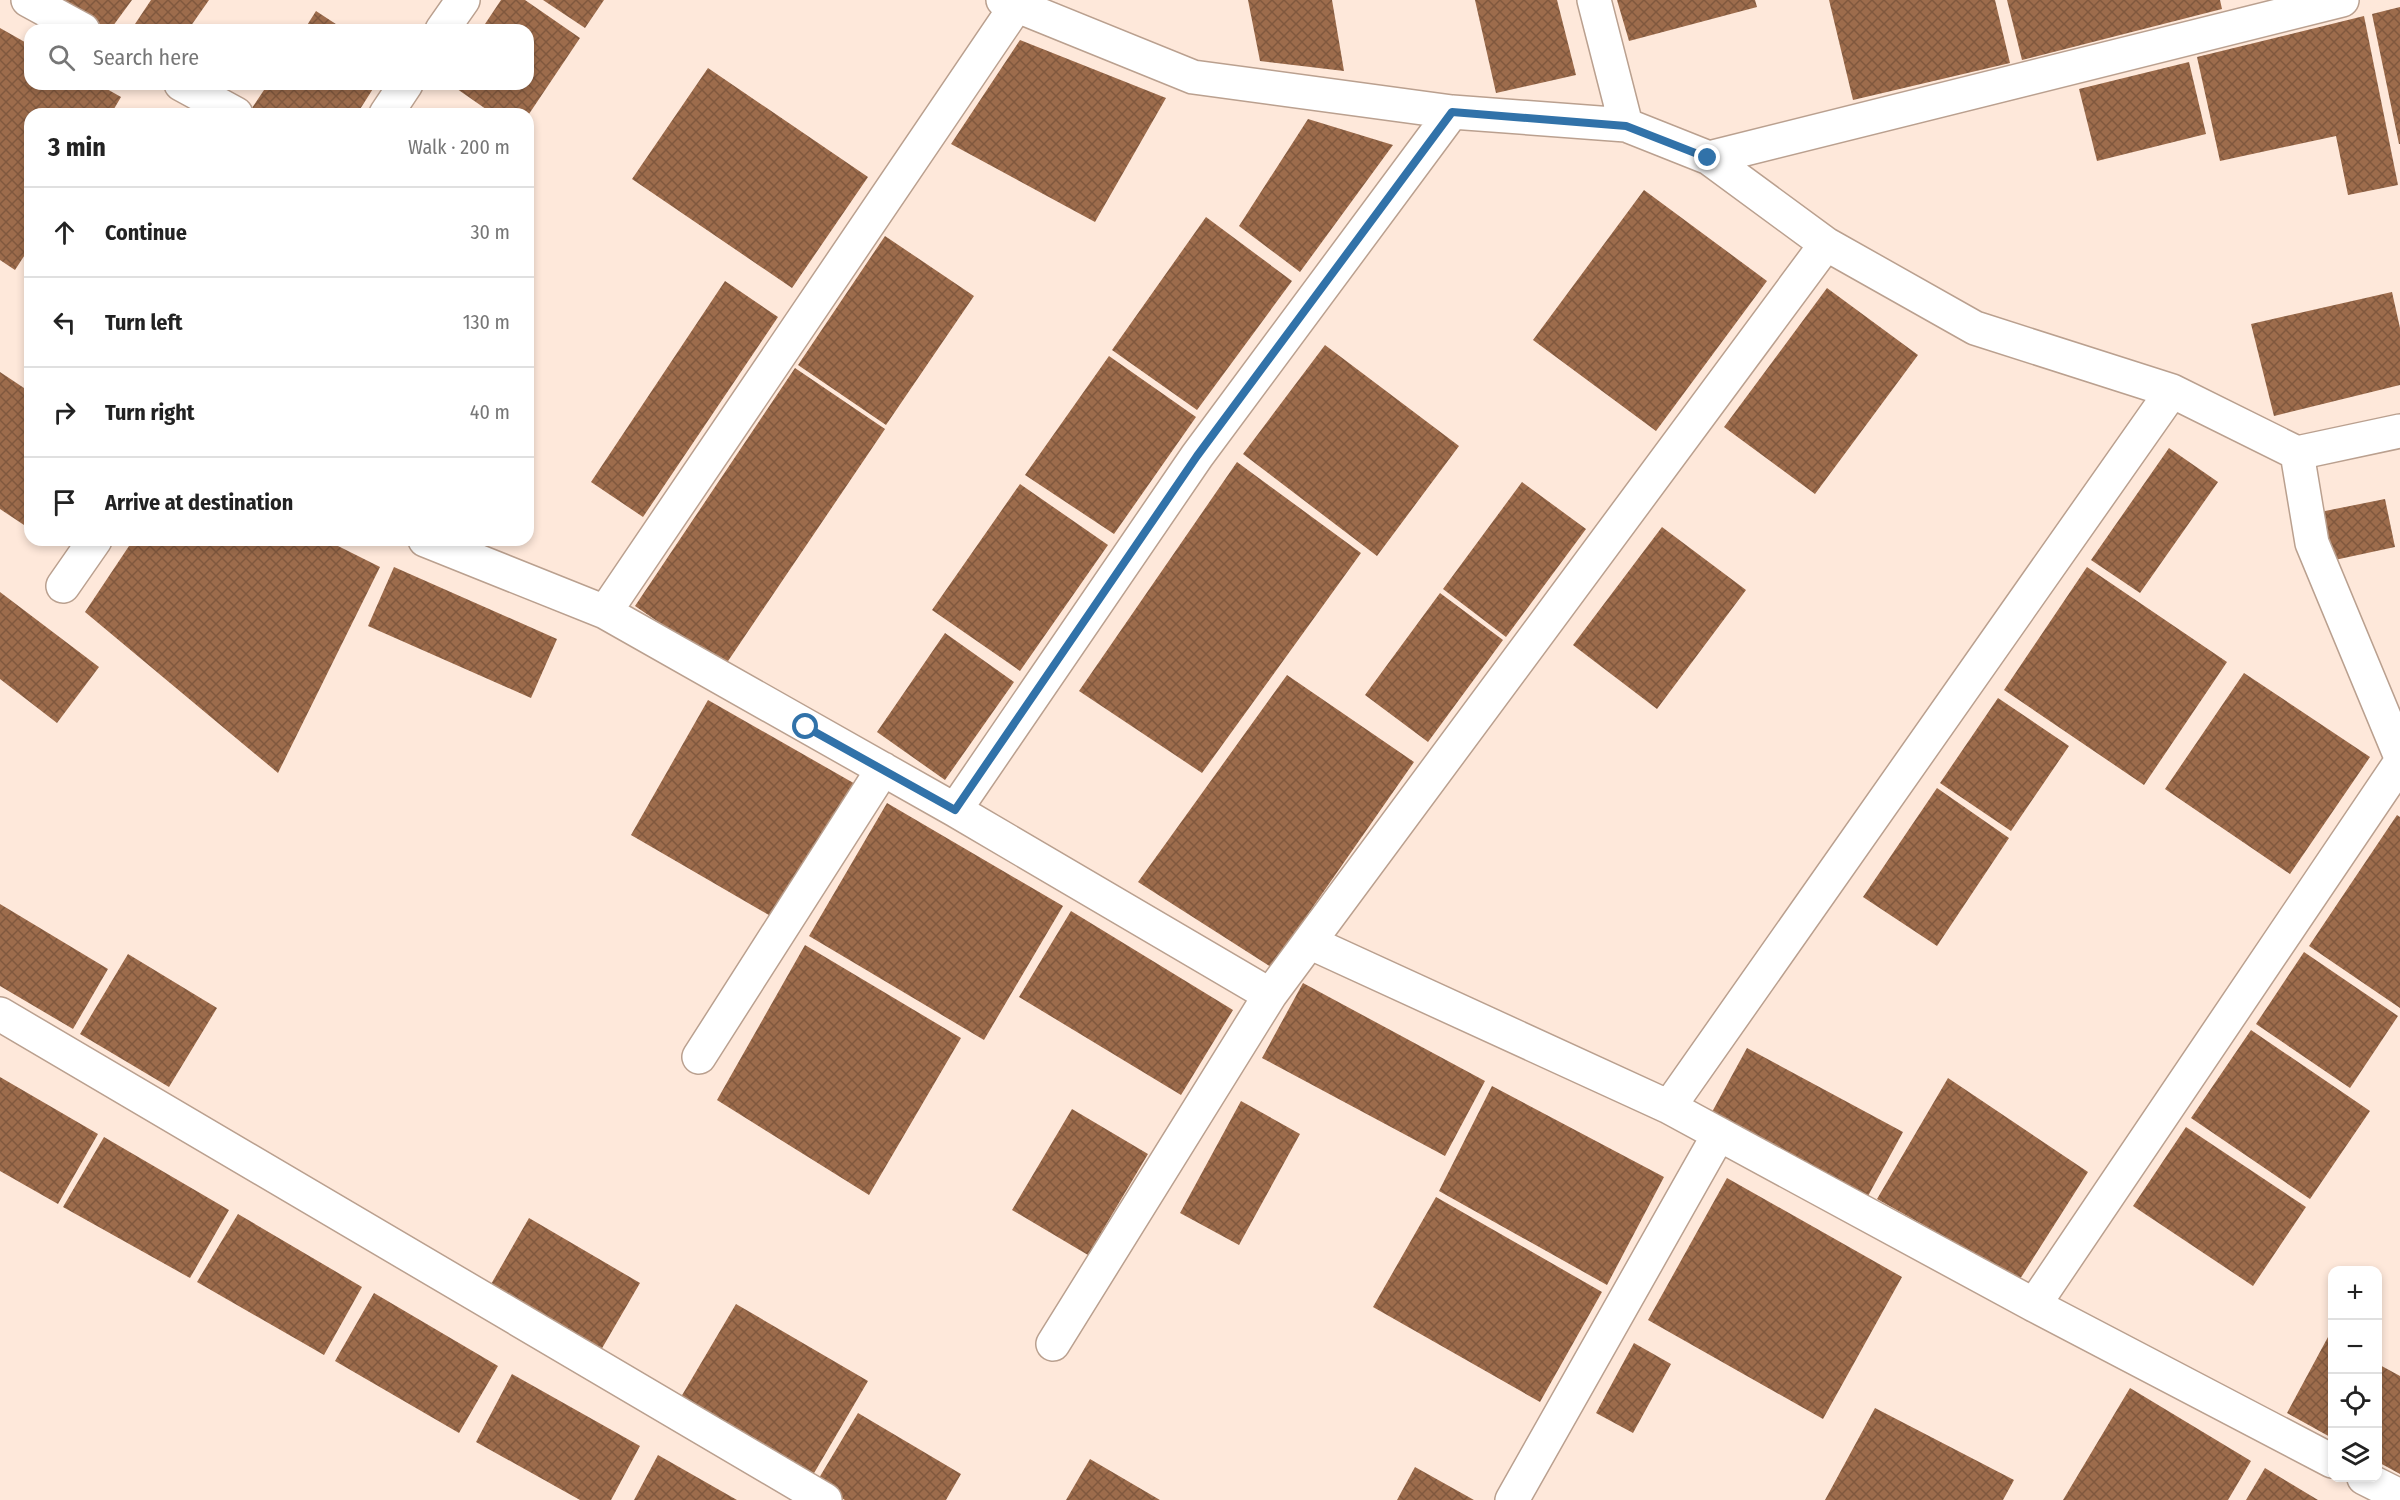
<!DOCTYPE html>
<html lang="en">
<head>
<meta charset="utf-8">
<style>
	:root { --surface:#fff; --page:#f2f2f2; --text:#222; --muted:#767676; --line:#e0e0e0 }
	body { margin:0; font-family:"Fira Sans Condensed",sans-serif; background:var(--page); color:var(--text) }
	.controls { position:absolute; right:18px; bottom:18px; display:grid; overflow:hidden; border-radius:12px; box-shadow:0 3px 9px #0003 }
	.controls button { width:54px; height:54px; display:grid; place-items:center; padding:0; border:0; border-bottom:2px solid var(--line); background:var(--surface); color:var(--text); font:30px sans-serif }
	.stop { position:absolute; width:18px; height:18px; margin:-14px; border:4px solid #3172a9; border-radius:50%; background:#fff }
	.stop.end { background:#3172a9; border-color:#fff; box-shadow:0 2px 6px #0008 }
	.list { margin:0; padding:0; list-style:none }
	h2 { display:flex; justify-content:space-between; align-items:center; height:78px; margin:0; padding:0 24px; font-size:26px }
	h2 small { font-size:20px; font-weight:400; color:var(--muted) }
	.list li { display:grid; grid-template-columns:39px 1fr auto; gap:18px; align-items:center; box-sizing:border-box; height:90px; padding:0 24px; border-top:2px solid var(--line) }
	.list b { display:block; font-size:22px; white-space:nowrap }
	.list em { font-size:20px; font-style:normal; color:var(--muted) }
	.icon { flex:none; width:33px; height:33px; fill:none; stroke:currentColor; stroke-width:2; stroke-linecap:round; stroke-linejoin:round }
	.map { position:relative; flex:none; width:2400px; height:1500px; overflow:hidden }
	.search { position:absolute; background:var(--surface); box-shadow:0 3px 9px #0003; left:24px; top:24px; width:510px; height:66px; display:flex; align-items:center; gap:15px; box-sizing:border-box; padding:0 21px; border-radius:18px; color:var(--muted); font-size:22px }
	.panel { position:absolute; background:var(--surface); box-shadow:0 3px 9px #0003; left:24px; top:108px; width:510px; height:438px; border-radius:18px }
	.map>svg:first-child { display:block }
	.building { fill:url(#building-cross-hatch) }
	.lines { fill:none; stroke-linecap:round; stroke-linejoin:round }
	.street-casing { stroke:#baa08f; stroke-width:36 }
	.street { stroke:#fff; stroke-width:33 }
	.route { stroke:#3172a9; stroke-width:8 }
</style>
</head>
<body>
<div class="map">
<svg width="2400" height="1500" viewBox="0 0 2400 1500">
	<defs>
		<pattern id="building-cross-hatch" width="8" height="8" patternUnits="userSpaceOnUse" patternTransform="scale(1.5)"><rect width="8" height="8" fill="#9d6c4c"/><path d="M0 0l8 8M0 8l8-8" fill="none" stroke="#80583e"/></pattern>
	</defs>
	<rect width="100%" height="100%" fill="#fee8da"/>
	<path class="building" d="M57,0H132L110,30Z
		M151,0H209L188,30H131Z
		M501,0H525L580,38L529,114H493L450,84H528V30H481Z
		M543,0H604L585,28Z
		M1248,0H1332L1344,71L1260,61Z
		M1475,0H1557L1576,75L1496,93Z
		M1617,0H1755L1757,7L1629,41Z
		M1829,0H1995L2010,63L1853,100Z
		M2007,0H2220L2222,9L2022,60Z
		M2400,7V144H2399L2372,14Z
		M316,11L345,30H304Z
		M2364,16L2398,185L2348,195L2336,136L2220,161L2197,57Z
		M0,28L30,45V84H98L121,97L111,114H30V247L15,270L0,260Z
		M1020,40L1166,98L1095,222L951,144Z
		M2189,62L2206,134L2097,161L2079,89Z
		M708,68L868,177L792,288L632,179Z
		M268,84H376L357,114H256L250,111Z
		M1308,119L1393,145L1300,272L1239,226Z
		M1644,190L1767,281L1656,431L1533,340Z
		M1206,217L1292,281L1197,410L1112,350Z
		M885,236L974,296L886,425L798,365Z
		M725,281L778,317L643,517L591,482Z
		M1827,288L1918,355L1815,494L1724,427Z
		M2392,292L2400,328V385L2274,416L2251,324Z
		M1325,345L1459,446L1377,556L1243,454Z
		M1109,356L1196,417L1114,534L1025,475Z
		M795,368L885,429L724,667L635,606Z
		M0,372L30,392V529L0,509Z
		M2169,448L2218,482L2140,593L2091,560Z
		M1237,462L1361,553L1202,773L1079,691Z
		M1522,482L1586,529L1506,637L1443,589Z
		M1020,484L1108,545L1020,671L932,610Z
		M2385,499L2395,547L2330,561L2320,512Z
		M1662,527L1746,590L1657,709L1573,645Z
		M133,540H326L380,567L278,773L85,612Z
		M394,567L557,639L531,698L368,626Z
		M2087,567L2227,662L2144,785L2004,690Z
		M0,592L99,667L57,723L0,679Z
		M1440,593L1503,640L1428,742L1365,695Z
		M945,633L1014,682L945,780L877,732Z
		M2244,673L2370,757L2290,874L2165,789Z
		M1287,675L1414,762L1271,967L1138,882Z
		M1998,698L2069,746L2011,831L1940,783Z
		M708,700L857,785L779,921L631,835Z
		M1937,788L2009,838L1937,946L1863,897Z
		M887,803L1063,906L984,1040L809,936Z
		M2397,815L2400,817V1008L2309,946Z
		M0,904L108,969L73,1029L0,986Z
		M1071,911L1233,1010L1181,1095L1019,997Z
		M805,945L961,1038L869,1195L717,1100Z
		M2304,952L2398,1016L2350,1088L2256,1024Z
		M128,954L217,1008L169,1087L80,1034Z
		M1303,983L1485,1081L1445,1156L1262,1058Z
		M2251,1030L2370,1111L2310,1199L2191,1118Z
		M1747,1048L1903,1132L1868,1196L1712,1112Z
		M0,1077L98,1134L58,1204L0,1171Z
		M1948,1078L2088,1172L2020,1279L1877,1199Z
		M1492,1086L1664,1177L1607,1285L1439,1191Z
		M1241,1101L1300,1134L1239,1245L1180,1213Z
		M1072,1109L1148,1154L1088,1255L1012,1210Z
		M2186,1127L2306,1207L2253,1286L2133,1206Z
		M104,1137L229,1210L190,1278L63,1207Z
		M1727,1178L1902,1277L1823,1419L1648,1320Z
		M1436,1197L1602,1292L1540,1402L1373,1307Z
		M238,1214L362,1287L324,1355L197,1282Z
		M529,1218L640,1283L601,1350L490,1286Z
		M374,1293L498,1366L459,1433L335,1361Z
		M736,1304L868,1381L810,1480L678,1402Z
		M2328,1337L2332,1339V1438L2287,1413Z
		M1634,1343L1671,1364L1633,1433L1596,1413Z
		M2378,1364L2400,1376V1474L2378,1462Z
		M512,1374L640,1446L611,1500H580L476,1442Z
		M2130,1388L2251,1461L2228,1500H2063Z
		M1875,1408L2014,1480L2003,1500H1825Z
		M858,1413L961,1474L946,1500H845L816,1483Z
		M658,1455L737,1500H634Z
		M1090,1459L1160,1500H1066Z
		M1415,1467L1474,1500H1397Z
		M2265,1468L2318,1500H2246Z"/>
	<g class="lines">
		<g class="street-casing">
			<path id="street" d="M28,0L83,30
				M1003,0L1193,77L1452,112L1626,125L1709,158L1826,244L1975,328L2172,391L2297,453L2400,431
				M1594,0L1626,125
				M442,30L463,0
				M181,84L236,114
				M386,114L406,84
				M1709,158L2342,0
				M2297,453L2312,543L2400,755
				M425,540L605,612L955,810L1270,995
				M63,586L95,540
				M605,612L1016,6
				M955,810L1197,456L1452,112
				M1309,942L1669,1107L2034,1305L2332,1461
				M0,1014L825,1500
				M699,1057L883,769
				M1669,1107L2172,391
				M2034,1305L2400,763
				M1053,1344L1270,995L1826,244
				M2364,1478L2400,1496
				M1512,1500L1719,1134"/>
		</g>
		<use href="#street" class="street"/>
	</g>
	<g class="lines">
		<path class="route" d="M806,727L955,810L1197,456L1452,112L1626,126L1708,158"/>
	</g>
</svg>
<div class="controls">
<button>+</button>
<button>−</button>
<button><svg class="icon" aria-label="locate" viewBox="0 0 24 24"><circle cx="12" cy="12" r="6"/><path d="M12 2v4M12 18v4M2 12h4M18 12h4"/></svg></button>
<button><svg class="icon" aria-label="layers" viewBox="0 0 24 24"><path d="M12 4l9 5-9 5-9-5zM3 14l9 5 9-5"/></svg></button>
</div>
<div class="stop" style="left:806px;top:727px"></div>
<div class="stop end" style="left:1708px;top:158px"></div>
<div class="search"><svg class="icon" aria-label="search" viewBox="0 0 24 24"><circle cx="10" cy="10" r="6"/><path d="M15 15l6 6"/></svg>Search here</div>
<section class="panel">
<h2>3 min<small>Walk · 200 m</small></h2>
<ul class="list">
<li><svg class="icon" aria-label="ahead" viewBox="0 0 24 24"><path d="M12 20V5M6 11l6-6 6 6"/></svg><div><b>Continue</b></div><em>30 m</em></li>
<li><svg class="icon" aria-label="left" viewBox="0 0 24 24"><path d="M17 20v-9H6M10 6l-5 5 5 5"/></svg><div><b>Turn left</b></div><em>130 m</em></li>
<li><svg class="icon" aria-label="right" viewBox="0 0 24 24"><path d="M7 20v-9h11M14 6l5 5-5 5"/></svg><div><b>Turn right</b></div><em>40 m</em></li>
<li><svg class="icon" aria-label="arrive" viewBox="0 0 24 24"><path d="M6 21V4h12l-3 4 3 4H6"/></svg><div><b>Arrive at destination</b></div></li>
</ul>
</section>
</div>
</body>
</html>
